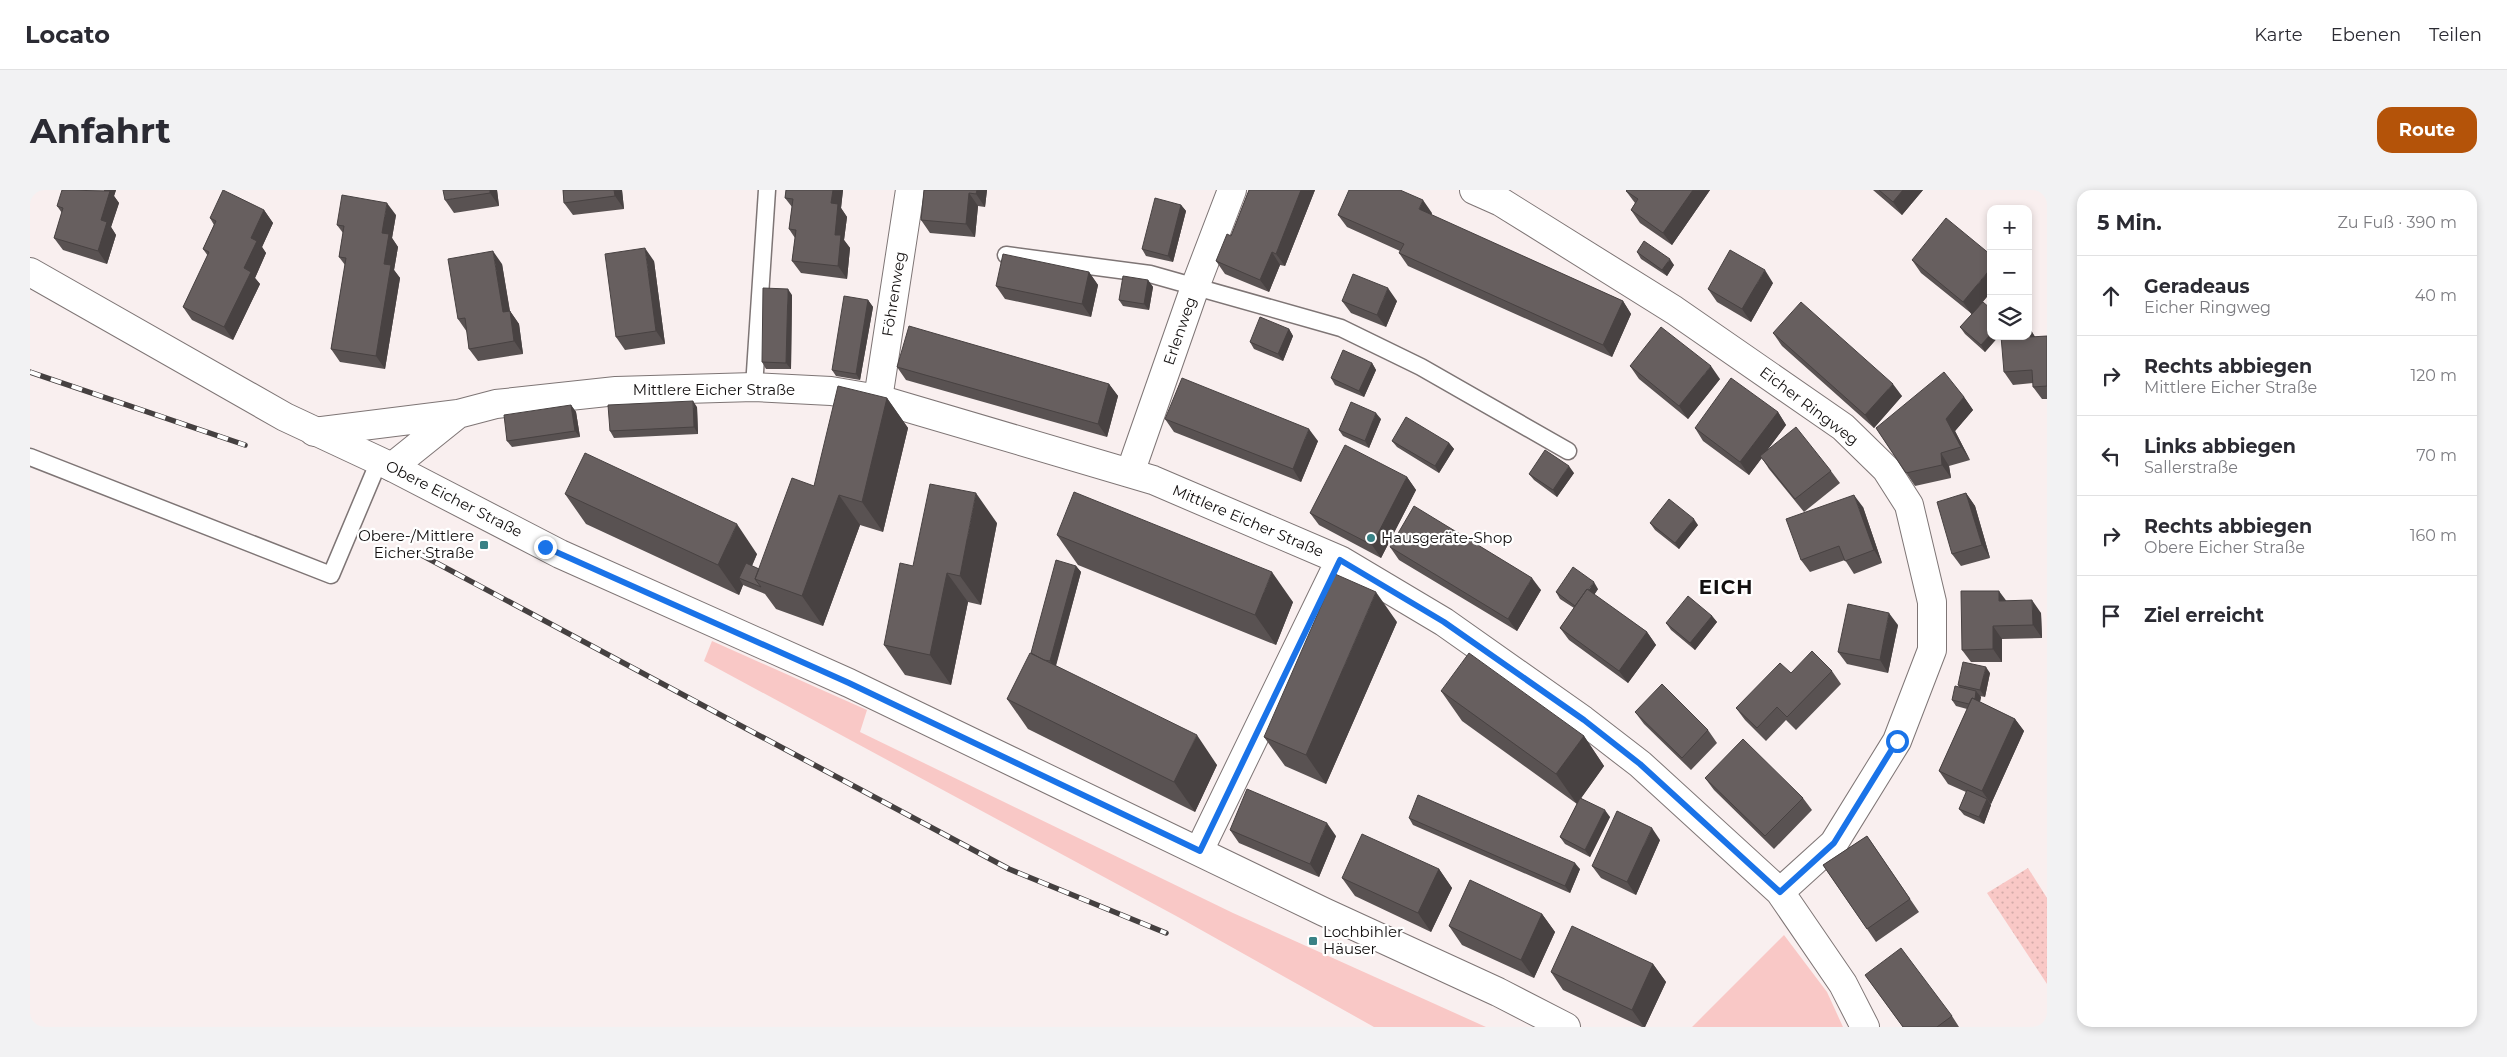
<!DOCTYPE html>
<html lang="de">
<head>
<meta charset="utf-8">
<style>
	:root { --surface:#fff; --page:#f2f2f3; --text:#2b2b33; --muted:#7c7c81; --line:#e1e1e2; --accent:#b45309 }
	body { margin:0; font-family:Montserrat,sans-serif; background:var(--page); color:var(--text) }
	.controls { position:absolute; right:15px; top:15px; display:grid; overflow:hidden; border-radius:10px; box-shadow:0 2px 8px #0003 }
	.controls button { width:45px; height:45px; display:grid; place-items:center; padding:0; border:0; border-bottom:1px solid var(--line); background:var(--surface); color:var(--text); font:25px sans-serif }
	.stop { position:absolute; width:15px; height:15px; margin:-11px; border:4px solid #1a73e8; border-radius:50%; background:#fff }
	.stop.end { background:#1a73e8; border-color:#fff; box-shadow:0 1px 5px #0008 }
	.list { margin:0; padding:0; list-style:none }
	h2 { display:flex; justify-content:space-between; align-items:center; height:65px; margin:0; padding:0 20px; font-size:21px }
	h2 small { font-size:16px; font-weight:400; color:var(--muted) }
	.list li { display:grid; grid-template-columns:32px 1fr auto; gap:15px; align-items:center; box-sizing:border-box; height:80px; padding:0 20px; border-top:1px solid var(--line) }
	.list b { display:block; font-size:19px; white-space:nowrap }
	.list p { margin:0; font-size:16px; white-space:nowrap; color:var(--muted) }
	.list em { font-size:16px; font-style:normal; color:var(--muted) }
	.icon { flex:none; width:28px; height:28px; fill:none; stroke:currentColor; stroke-width:2; stroke-linecap:round; stroke-linejoin:round }
	.map { position:relative; flex:none; width:2017px; height:837px; overflow:hidden; border-radius:15px }
	header { display:flex; align-items:center; gap:30px; box-sizing:border-box; height:70px; padding:0 25px; background:var(--surface); border-bottom:1px solid var(--line) }
	header strong { font-size:24px }
	nav { display:flex; gap:28px; margin-inline-start:auto; font-size:18px }
	.intro { display:flex; align-items:center; justify-content:space-between; box-sizing:border-box; height:120px; padding:0 30px }
	h1 { margin:0; font-size:35px }
	.button { padding:12px 22px; border-radius:15px; background:var(--accent); color:#fff; font-size:18px; font-weight:700 }
	main { display:flex; gap:30px; padding:0 30px }
	aside { flex:1; background:var(--surface); border-radius:15px; box-shadow:0 2px 8px #0003 }
	.map>svg:first-child { display:block }
	.green { fill:#f9c8c6 }
	.garden { fill:url(#garden-dots) }
	.lines { fill:none; stroke-linecap:round; stroke-linejoin:round }
	.lane-casing { stroke:#7e7575; stroke-width:19 }
	.street-casing { stroke:#7e7575; stroke-width:30 }
	.secondary-casing { stroke:#7e7575; stroke-width:30 }
	.lane { stroke:#fff; stroke-width:16 }
	.street { stroke:#fff; stroke-width:28 }
	.secondary { stroke:#fff; stroke-width:28 }
	.rail-casing { stroke:#454040; stroke-width:5.5 }
	.rail { stroke:#fff; stroke-width:4; stroke-dasharray:11; stroke-linecap:butt }
	.wall { fill:#595252 }
	.shaded-wall { fill:#484242 }
	.building { fill:#675f5f; stroke:#484242 }
	.route { stroke:#1a73e8; stroke-width:6 }
	.poi-dot { fill:#398286; stroke:#fff; stroke-width:2 }
	.labels { text-anchor:middle; stroke-width:4.5; stroke-linejoin:round; paint-order:stroke }
	.street-label { font-size:15px; fill:#120f0f; stroke:#fff }
	.poi-label { font-size:15px; fill:#120f0f; stroke:#fff; text-anchor:start }
	.district-label { font-size:20px; font-weight:bold; letter-spacing:1px; fill:#120f0f; stroke:#fff }
</style>
</head>
<body>
<header>
<strong>Locato</strong>
<nav><a>Karte</a><a>Ebenen</a><a>Teilen</a></nav>
</header>
<div class="intro"><h1>Anfahrt</h1><a class="button">Route</a></div>
<main>
<div class="map">
<svg width="2017" height="837" viewBox="0 0 2017 837">
	<defs>
		<pattern id="garden-dots" width="8" height="8" patternUnits="userSpaceOnUse" patternTransform="scale(1.25)"><rect width="8" height="8" fill="#f9c8c6"/><path d="M2 2h.1M6 6h.1" fill="none" stroke="#d4aba9" stroke-width="1.8" stroke-linecap="round"/></pattern>
	</defs>
	<rect width="100%" height="100%" fill="#f9efef"/>
	<path class="green" d="M682,451L837,520L830,542L1203,723L1456,837H1344L1148,727L674,471Z
		M1754,745L1797,802L1813,837H1662Z"/>
	<path class="garden" d="M1998,678L2017,708V794L1957,703Z"/>
	<g class="lines">
		<g class="lane-casing">
			<path id="lane" d="M976,65L1120,84L1311,138L1391,177L1538,261
				M724,197L737,0
				M0,267L301,385L349,271"/>
		</g>
		<g class="street-casing">
			<path id="street" d="M1444,0L1471,12L1644,120L1813,237L1856,279L1879,315L1902,412V460L1867,551L1804,653L1750,702
				M848,209L880,0
				M284,242L428,224L466,214L586,201L724,197L801,201L848,209L1123,290L1310,370L1414,432L1553,530L1610,574L1750,702L1813,794L1835,837
				M362,277L428,224
				M1100,283L1165,97L1202,0
				M1169,661L1310,370"/>
		</g>
		<g class="secondary-casing">
			<path id="secondary" d="M0,82L255,227L362,277L530,364L819,493L1294,722L1468,802L1536,837"/>
		</g>
		<use href="#lane" class="lane"/>
		<use href="#street" class="street"/>
		<use href="#secondary" class="secondary"/>
		<g class="rail-casing">
			<path id="rail" d="M0,182L215,255
				M386,362L979,679L1136,743"/>
		</g>
		<use href="#rail" class="rail"/>
	</g>
	<path class="wall" d="M86,0L84,6L89,13L81,37L86,45L77,74L33,60L24,48L32,23L27,16Z
		M467,0L469,16L424,23L415,10Z
		M533,0H592L594,19L543,25L534,13Z
		M756,0H813L811,18L817,27L814,50L820,58L817,89L771,83L762,71L765,48L759,39L762,17L755,8Z
		M894,0H957L955,17L948,16L945,47L900,43L891,30Z
		M1219,0H1285L1255,76L1250,75L1239,102L1195,84L1186,71L1201,46Z
		M1680,0L1642,55L1610,33L1601,20L1605,13L1596,1Z
		M1843,0H1893L1872,25Z
		M1151,15L1156,21L1143,72L1116,66L1112,59Z
		M234,20L243,33L232,57L236,63L225,88L230,94L203,150L162,130L153,117L178,66L173,59L184,35L180,28Z
		M1402,23L1401,25L1593,111L1601,124L1582,167L1378,76L1369,63L1370,61L1317,37L1308,25Z
		M366,25L362,48L368,57L364,80L370,88L355,179L310,172L301,159L315,75L309,67L313,43L307,35Z
		M1607,62L1644,75L1637,86L1611,69Z
		M1882,70L1961,102L1949,116L1961,146H1969L1955,162L1935,144L1930,137L1942,124L1891,83Z
		M624,71L635,154L595,160L586,147Z
		M472,74L480,121L489,134L493,164L448,171L439,159L437,142L428,129Z
		M1059,82L1068,95L1061,127L975,109L966,96Z
		M1118,90L1123,97L1119,120L1093,116L1089,110Z
		M1743,93L1721,132L1687,112L1678,99Z
		M762,105L761,179H736L732,172Z
		M838,110L843,117L830,190L806,186L802,180Z
		M1312,111H1367L1356,137L1321,123Z
		M1999,137L2005,147L2017,146V209H2012L2003,197V193L1983,195L1974,182Z
		M1259,139L1263,146L1253,171L1224,159L1220,152Z
		M1743,143L1872,206L1844,238L1752,156Z
		M1342,173L1346,180L1334,207L1305,195L1301,188Z
		M1600,176L1690,189L1658,229L1609,189Z
		M867,177L1079,194L1088,206L1077,247L876,190Z
		M1934,207L1943,220L1925,241L1940,270L1919,276L1921,288L1885,296L1846,238Z
		M857,208L878,238L853,342L830,335L793,436L746,419L735,404L713,395L709,405L556,334L535,304L727,364L722,376L729,379L784,296Z
		M541,215L546,222L550,247L482,257L477,251Z
		M667,217L668,244L584,248L580,241Z
		M1748,222L1756,235L1738,259L1801,281L1810,293L1774,322L1739,279L1732,268L1719,285L1673,251L1665,238Z
		M1135,229L1288,251L1271,292L1144,242Z
		M1351,229L1339,258L1313,246L1309,240Z
		M1362,251L1419,253L1424,259L1409,283L1367,257Z
		M1544,283L1527,307L1504,290L1499,284Z
		M1377,287L1386,300L1351,368L1289,335L1280,323Z
		M1936,303L1945,316L1960,368L1931,376L1922,364Z
		M1833,317L1852,373L1824,384L1815,370L1780,382L1771,370Z
		M967,333L951,415L938,412L921,495L875,485L854,455L883,376Z
		M1620,333L1668,335L1649,359L1625,340Z
		M1027,345L1263,412L1246,455L1048,375Z
		M1360,357L1511,400L1487,441L1369,370Z
		M1046,376L1051,382L1026,476L1187,575L1165,622L998,539L977,509Z
		M1568,399L1564,405L1617,442L1626,455L1598,493L1539,450L1530,438L1544,418L1530,409L1526,402Z
		M1976,411L2011,423L2012,448L1972,449V472H1941L1932,460Z
		M1682,426L1687,432L1665,460L1641,440L1636,433Z
		M1367,432L1296,594L1255,576L1234,547Z
		M1868,435L1858,483L1817,474L1808,462Z
		M1802,481L1811,494L1766,540L1756,530L1736,551L1715,530L1706,518L1761,483Z
		M1960,483L1955,507L1950,506L1951,507L1950,512L1985,529L1994,541L1961,614L1960,613L1961,615L1954,634L1934,625L1929,619L1936,602L1918,594L1909,581L1937,519L1926,516L1922,510L1929,497L1928,495Z
		M1411,501L1554,546L1574,576L1551,608L1580,627L1560,667L1535,654L1530,647L1547,614L1432,531Z
		M1605,522L1678,540L1687,553L1661,580L1614,534Z
		M1675,588L1773,608L1782,620L1744,659L1684,600Z
		M1379,628L1550,679L1540,703L1383,635Z
		M1200,640L1306,646L1289,687L1209,653Z
		M1837,646L1889,722L1846,752L1793,675Z
		M1630,650L1606,705L1571,688L1562,676Z
		M1409,679L1422,698L1401,742L1325,706L1312,688Z
		M1512,724L1525,742L1504,788L1432,755L1419,736Z
		M1623,774L1636,792L1615,837H1612L1533,800L1521,782Z
		M1835,785L1922,826L1929,837H1873Z"/>
	<path class="shaded-wall" d="M74,0H86L84,6L89,13L81,37L86,45L77,74L68,61Z
		M460,0H467L469,16L460,3Z
		M584,0H592L594,19L585,6Z
		M803,0H813L811,18L817,27L814,50L820,58L817,89L808,76L801,13Z
		M947,0H957L955,17L946,4Z
		M1271,0H1285L1255,76L1246,64Z
		M1663,0H1680L1642,55L1633,43Z
		M1873,0H1893L1872,25L1863,12Z
		M939,3L948,16L945,47L936,34Z
		M1393,10L1402,23L1398,32L1389,19Z
		M357,13L366,25L362,48L368,57L364,80L370,88L355,179L346,166L352,43Z
		M1151,15L1156,21L1143,72L1138,66Z
		M234,20L243,33L232,57L236,63L225,88L230,94L203,150L194,137L221,48Z
		M615,58L624,71L635,154L626,141Z
		M463,61L472,74L482,135L473,122Z
		M1242,62L1250,75L1239,102L1230,90Z
		M1640,69L1644,75L1637,86L1632,80Z
		M1961,78V102L1942,125L1933,112Z
		M1735,80L1743,93L1721,132L1712,119Z
		M1059,82L1068,95L1061,127L1052,114Z
		M1118,90L1123,97L1119,120L1114,114Z
		M1358,98L1367,111L1356,137L1347,125Z
		M758,99L762,105L761,179L756,173Z
		M838,110L843,117L830,190L826,184Z
		M1593,111L1601,124L1582,167L1573,155Z
		M480,121L489,134L493,164L484,151Z
		M1999,137L2007,150L2000,147Z
		M1259,139L1263,146L1253,171L1248,164Z
		M1961,144V146H1969L1955,162L1951,155Z
		M1342,173L1346,180L1334,207L1329,201Z
		M1681,176L1690,189L1658,229L1649,216Z
		M1079,194L1088,206L1077,247L1068,234Z
		M1863,194L1872,206L1844,238L1835,225Z
		M1934,207L1943,220L1925,241L1940,270L1931,257L1916,229Z
		M857,208L878,238L853,342L832,312Z
		M663,211L667,217L668,244L664,237Z
		M541,215L546,222L550,247L545,241Z
		M1748,222L1756,235L1719,285L1710,272Z
		M1346,223L1351,229L1339,258L1335,251Z
		M1279,239L1288,251L1271,292L1263,279Z
		M1419,253L1424,259L1409,283L1405,276Z
		M1911,263L1919,276L1921,288L1912,275Z
		M1539,276L1544,283L1527,307L1523,300Z
		M1377,287L1386,300L1351,368L1342,355Z
		M946,303L967,333L951,415L930,386Z
		M1936,303L1945,316L1960,368L1952,355Z
		M809,305L830,335L793,436L772,406Z
		M1824,305L1833,317L1852,373L1844,360Z
		M1664,329L1668,335L1649,359L1645,353Z
		M707,334L727,364L715,391L709,388L713,395L709,405L688,375Z
		M1046,376L1051,382L1025,478L1020,471Z
		M1242,382L1263,412L1246,455L1225,425Z
		M917,383L938,412L921,495L900,465Z
		M1502,388L1511,400L1487,441L1478,429Z
		M1564,392L1568,399L1551,424L1547,417Z
		M1969,401L1978,413L1969,411Z
		M1346,402L1367,432L1296,594L1276,565Z
		M2002,410L2011,423L2012,448L2003,435Z
		M1859,423L1868,435L1858,483L1850,470Z
		M1682,426L1687,432L1665,460L1660,453Z
		M1963,436L1972,449V472L1963,459Z
		M1617,442L1626,455L1598,493L1589,481Z
		M1956,477L1960,483L1955,507L1950,500Z
		M1946,501L1951,507L1948,521L1943,515Z
		M1985,529L1994,541L1961,614L1952,601Z
		M1167,545L1187,575L1165,622L1144,592Z
		M1554,546L1574,576L1547,614L1526,584Z
		M1957,609L1961,615L1954,634L1949,627Z
		M1575,620L1580,627L1560,667L1555,660Z
		M1297,633L1306,646L1289,687L1280,674Z
		M1622,638L1630,650L1606,705L1597,692Z
		M1545,673L1550,679L1540,703L1535,696Z
		M1409,679L1422,698L1401,742L1388,723Z
		M1512,724L1525,742L1504,788L1491,770Z
		M1623,774L1636,792L1615,837H1614L1602,820Z"/>
	<path class="building" d="M32,0L80,1L71,30L77,32L68,61L24,48L33,18L27,16Z
		M193,0L234,20L221,48L227,51L214,78L221,82L194,137L153,117L179,62L173,59L186,31L180,28Z
		M413,0H460V3L415,10Z
		M533,0H584L585,6L534,13Z
		M756,0H803L801,13L808,14L805,45H811L808,76L762,71L766,40L759,39L763,9L755,8Z
		M894,0H947L946,4L939,3L936,34L891,30Z
		M1219,0H1271L1246,64L1242,62L1230,90L1186,71L1197,44L1201,46Z
		M1319,0H1370L1393,10L1389,19L1593,111L1573,155L1369,63L1374,54L1308,25Z
		M1597,0H1663L1633,43L1601,20L1608,9L1596,1Z
		M1849,0H1873L1863,12Z
		M312,5L357,13L352,43L359,44L354,74L361,75L346,166L301,159L316,68L309,67L314,36L307,35Z
		M1125,8L1151,15L1138,66L1112,59Z
		M1916,28L1961,65V78L1933,112L1882,70Z
		M1614,51L1640,69L1632,80L1607,62Z
		M615,58L626,141L586,147L575,64Z
		M1700,60L1735,80L1712,119L1678,99Z
		M463,61L473,122L480,121L484,151L439,159L435,128L428,129L418,69Z
		M973,64L1059,82L1052,114L966,96Z
		M1323,84L1358,98L1347,125L1312,111Z
		M1093,86L1118,90L1114,114L1089,110Z
		M733,98L758,99L756,173L732,172Z
		M814,106L838,110L826,184L802,180Z
		M1771,112L1863,194L1835,225L1743,143Z
		M1953,112L1961,119V144L1951,155L1930,137Z
		M1230,127L1259,139L1248,164L1220,152Z
		M879,136L1079,194L1068,234L867,177Z
		M1631,137L1681,176L1649,216L1600,176Z
		M1998,137L2000,147L2017,146V196L2003,197L2002,180L1974,182L1971,146H1998Z
		M1313,160L1342,173L1329,201L1301,188Z
		M1914,182L1934,207L1916,229L1931,257L1911,263L1912,275L1876,283L1846,238Z
		M1152,188L1279,239L1263,279L1135,229Z
		M1701,188L1748,222L1710,272L1665,238Z
		M808,196L857,208L832,312L809,305L772,406L725,389L762,288L784,296Z
		M663,211L664,237L580,241L578,215Z
		M1321,212L1346,223L1335,251L1309,240Z
		M541,215L545,241L477,251L474,225Z
		M1376,227L1419,253L1405,276L1362,251Z
		M1766,237L1801,281L1765,309L1730,266Z
		M1315,255L1377,287L1342,355L1280,323Z
		M1515,260L1539,276L1523,300L1499,284Z
		M555,263L707,334L688,375L535,304Z
		M900,294L946,303L930,386L917,383L900,465L854,455L870,373L883,376Z
		M1044,302L1242,382L1225,425L1027,345Z
		M1936,303L1952,355L1922,364L1907,312Z
		M1824,305L1844,360L1815,371L1809,356L1771,370L1756,329Z
		M1639,309L1664,329L1645,353L1620,333Z
		M1384,316L1502,388L1478,429L1360,357Z
		M1026,370L1046,376L1020,471L1014,470L1001,463Z
		M716,373L729,379L725,389L731,397L709,388Z
		M1543,377L1564,392L1558,400L1557,399L1545,416L1526,402Z
		M1305,384L1346,402L1276,565L1234,547Z
		M1557,399L1617,442L1589,481L1530,438Z
		M1931,401H1969V411L2002,410L2003,435L1963,436V459L1932,460Z
		M1658,406L1682,426L1660,453L1636,433Z
		M1818,414L1859,423L1850,470L1808,462Z
		M1782,461L1802,481L1757,527L1747,517L1727,538L1706,518L1750,473L1761,483Z
		M1000,463L1167,545L1144,592L977,509Z
		M1439,463L1554,546L1526,584L1411,501Z
		M1933,472L1956,477L1950,500L1928,495Z
		M1632,494L1678,540L1652,568L1605,522Z
		M1925,496L1946,501L1945,509L1942,508L1939,514L1922,510Z
		M1942,508L1985,529L1952,601L1909,581Z
		M1713,549L1773,608L1735,646L1675,588Z
		M1217,599L1297,633L1280,674L1200,640Z
		M1937,600L1957,609L1949,627L1929,619Z
		M1388,605L1545,673L1535,696L1379,628Z
		M1550,608L1575,620L1555,660L1530,647Z
		M1587,621L1622,638L1597,692L1562,676Z
		M1332,644L1409,679L1388,723L1312,688Z
		M1837,646L1880,709L1837,739L1793,675Z
		M1440,690L1512,724L1491,770L1419,736Z
		M1542,736L1623,774L1602,820L1521,782Z
		M1871,758L1922,826L1907,837H1873L1835,785Z"/>
	<g class="lines">
		<path class="route" d="M515,357L819,493L1170,661L1310,370L1414,432L1554,530L1610,574L1750,702L1804,653L1867,551"/>
	</g>
	<g class="poi-dot">
		<circle cx="1341" cy="348" r="5"/>
		<rect x="449" y="350" width="10" height="10" rx="2.5"/>
		<rect x="1278" y="746" width="10" height="10" rx="2.5"/>
	</g>
	<g class="labels">
		<g class="street-label">
			<text transform="translate(864 104) rotate(-81)" y="5">Föhrenweg</text>
			<text transform="translate(1150 141) rotate(-71)" y="5">Erlenweg</text>
			<text x="684" y="205">Mittlere Eicher Straße</text>
			<text transform="translate(1779 216) rotate(37)" y="5">Eicher Ringweg</text>
			<text transform="translate(424 309) rotate(27)" y="5">Obere Eicher Straße</text>
			<text transform="translate(1218 331) rotate(23)" y="5">Mittlere Eicher Straße</text>
		</g>
		<g class="poi-label">
			<text x="444" y="351" text-anchor="end">Obere-/Mittlere<tspan x="444" dy="17">Eicher Straße</tspan></text>
			<text x="1351" y="353">Hausgeräte-Shop</text>
			<text x="1293" y="747">Lochbihler<tspan x="1293" dy="17">Häuser</tspan></text>
		</g>
		<g class="district-label">
			<text x="1696" y="404">EICH</text>
		</g>
	</g>
</svg>
<div class="controls">
<button>+</button>
<button>−</button>
<button><svg class="icon" aria-label="layers" viewBox="0 0 24 24"><path d="M12 4l9 5-9 5-9-5zM3 14l9 5 9-5"/></svg></button>
</div>
<div class="stop" style="left:1867px;top:551px"></div>
<div class="stop end" style="left:515px;top:357px"></div>
</div>
<aside>
<h2>5 Min.<small>Zu Fuß · 390 m</small></h2>
<ul class="list">
<li><svg class="icon" aria-label="ahead" viewBox="0 0 24 24"><path d="M12 20V5M6 11l6-6 6 6"/></svg><div><b>Geradeaus</b><p>Eicher Ringweg</p></div><em>40 m</em></li>
<li><svg class="icon" aria-label="right" viewBox="0 0 24 24"><path d="M7 20v-9h11M14 6l5 5-5 5"/></svg><div><b>Rechts abbiegen</b><p>Mittlere Eicher Straße</p></div><em>120 m</em></li>
<li><svg class="icon" aria-label="left" viewBox="0 0 24 24"><path d="M17 20v-9H6M10 6l-5 5 5 5"/></svg><div><b>Links abbiegen</b><p>Sallerstraße</p></div><em>70 m</em></li>
<li><svg class="icon" aria-label="right" viewBox="0 0 24 24"><path d="M7 20v-9h11M14 6l5 5-5 5"/></svg><div><b>Rechts abbiegen</b><p>Obere Eicher Straße</p></div><em>160 m</em></li>
<li><svg class="icon" aria-label="arrive" viewBox="0 0 24 24"><path d="M6 21V4h12l-3 4 3 4H6"/></svg><div><b>Ziel erreicht</b></div></li>
</ul>
</aside>
</main>
</body>
</html>
